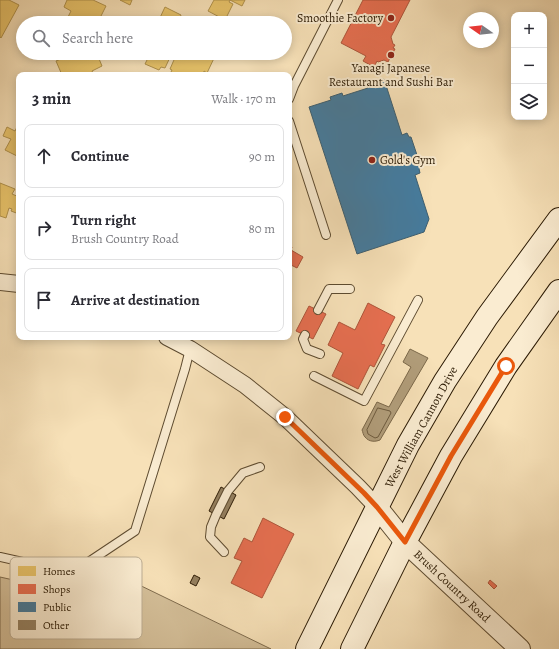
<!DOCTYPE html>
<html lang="en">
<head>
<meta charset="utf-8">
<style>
	:root { --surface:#fff; --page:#f2f2f3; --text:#2b2b33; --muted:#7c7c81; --line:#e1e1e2 }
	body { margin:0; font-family:Alegreya,serif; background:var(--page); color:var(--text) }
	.controls { position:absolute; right:12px; top:12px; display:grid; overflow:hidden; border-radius:8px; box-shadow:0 2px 10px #0003 }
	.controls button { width:36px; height:36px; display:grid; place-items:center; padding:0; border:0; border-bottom:1px solid var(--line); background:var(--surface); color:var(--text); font:20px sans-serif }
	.compass { position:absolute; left:463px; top:12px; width:36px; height:36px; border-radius:50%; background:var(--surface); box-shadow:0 2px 10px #0003; rotate:284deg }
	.stop { position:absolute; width:12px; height:12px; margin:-9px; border:3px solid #ea580c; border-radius:50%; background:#fff }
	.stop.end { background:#ea580c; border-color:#fff; box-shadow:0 1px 4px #0008 }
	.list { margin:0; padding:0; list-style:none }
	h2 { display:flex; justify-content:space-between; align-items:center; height:52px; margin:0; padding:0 16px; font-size:17px }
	h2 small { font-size:13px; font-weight:400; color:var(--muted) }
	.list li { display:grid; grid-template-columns:26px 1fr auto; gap:12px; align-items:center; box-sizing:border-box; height:64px; margin:0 8px 8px; padding:0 8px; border:1px solid var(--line); border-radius:8px }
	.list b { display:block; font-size:15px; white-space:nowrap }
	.list p { margin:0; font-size:13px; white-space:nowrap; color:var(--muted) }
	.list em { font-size:13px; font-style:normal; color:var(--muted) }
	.icon { flex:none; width:22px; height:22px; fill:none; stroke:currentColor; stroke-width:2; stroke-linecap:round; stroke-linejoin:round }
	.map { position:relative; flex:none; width:559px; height:649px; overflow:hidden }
	.search { position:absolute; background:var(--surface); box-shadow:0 2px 10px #0003; left:16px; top:16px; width:276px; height:44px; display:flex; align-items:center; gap:10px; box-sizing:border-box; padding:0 14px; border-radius:22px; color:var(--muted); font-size:15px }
	.panel { position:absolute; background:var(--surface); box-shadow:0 2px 10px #0003; left:16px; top:72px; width:276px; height:268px; border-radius:8px }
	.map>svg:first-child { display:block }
	.green { fill:#d4bf99; stroke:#7f6c4e }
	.water { fill:#b19d7a; stroke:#7b684a }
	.homes { fill:#e9c46a; stroke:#b0914b }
	.shops { fill:#e76f51; stroke:#ae553a }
	.public { fill:#457b9d; stroke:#3d5e6f }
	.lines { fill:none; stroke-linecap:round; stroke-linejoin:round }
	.shore { stroke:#6e5b3e; stroke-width:1 }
	.building { fill:#958161; stroke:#2a1903 }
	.service-casing { stroke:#5d4b30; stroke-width:10 }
	.minor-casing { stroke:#5d4b30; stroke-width:18 }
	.tertiary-casing { stroke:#5d4b30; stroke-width:22 }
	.secondary-casing { stroke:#2a1903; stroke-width:24 }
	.service { stroke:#faecd1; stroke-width:8 }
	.minor { stroke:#faecd1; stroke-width:16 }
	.tertiary { stroke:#faecd1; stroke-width:20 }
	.secondary { stroke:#faecd1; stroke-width:22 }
	.route { stroke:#ea580c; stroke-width:5 }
	.poi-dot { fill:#8f2418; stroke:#faecd1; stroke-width:1.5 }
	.labels { text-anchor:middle; stroke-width:4; stroke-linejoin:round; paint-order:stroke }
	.poi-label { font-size:12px; fill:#2a1903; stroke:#faecd1; text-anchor:end }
	.street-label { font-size:12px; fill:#2a1903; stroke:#faecd1 }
	.key { fill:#faecd1; stroke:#bcad93; stroke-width:1 }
	.key-label { font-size:11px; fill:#2a1903 }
</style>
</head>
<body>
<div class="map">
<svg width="559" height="649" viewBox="0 0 559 649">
	<rect width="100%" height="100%" fill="#f7e1b8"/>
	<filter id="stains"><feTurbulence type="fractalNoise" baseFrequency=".005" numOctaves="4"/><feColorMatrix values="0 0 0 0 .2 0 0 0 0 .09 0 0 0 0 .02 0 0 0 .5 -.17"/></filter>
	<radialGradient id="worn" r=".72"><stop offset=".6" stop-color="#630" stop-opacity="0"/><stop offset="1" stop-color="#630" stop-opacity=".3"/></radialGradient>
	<path class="green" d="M0,577L94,598L129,580L271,649H0Z"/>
	<path class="water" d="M410,349L428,358L380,440C375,442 369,442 365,437C363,435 363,432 362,430L377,402L389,407L411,367L403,362Z"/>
	<path class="homes" d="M0,0H9L19,5L1,38L0,37Z
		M67,0H93L106,6L100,18L103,20L105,17L117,23H65L71,11L64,7Z
		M120,0H132L130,5Z
		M214,0H245L242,6L230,0L229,2L233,4L225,20L208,11Z
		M165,7L181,15L178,23H159L158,22Z
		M75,53H84L87,59L97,54L102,66L92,71L94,75H62L56,61Z
		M141,53H172L165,68L161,67L159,70L145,64L149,56Z
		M177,53H214L216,54L207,73L204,71L203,75H172L170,74L172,70L170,69Z
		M19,123V157L5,150L11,139L3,136L7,127L15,131Z
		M0,183L15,189L12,194L19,197V214L11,211L12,209L9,208L6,218L0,216Z"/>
	<path class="shops" d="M363,0H410L391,37L393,44L395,45L393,48L395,49L388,62L384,60L378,62L377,61L374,67L363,61L366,56L341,43Z
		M289,246L292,247L291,250L303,257L297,268L289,264Z
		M368,303L395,317L381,344L385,345L374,367L370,365L358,389L332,376L343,353L328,345L339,322L355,330Z
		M309,306L326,314L313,339L296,331Z
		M263,518L294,534L262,598L231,583L242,561L234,558L244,538L252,542Z
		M490,580L497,586L494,589L488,583Z"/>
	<path class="public" d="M384,79L402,135L407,133L409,137H411L416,152L421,168L419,169L420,173L415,175L429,219L424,232L357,254L309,107L331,100L330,97L342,93L343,96L368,88L366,84Z"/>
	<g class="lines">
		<path class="shore" d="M378,408L390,411L391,413L378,437L375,438L368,434L367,430Z"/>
	</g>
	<path class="building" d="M221,487L236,495L224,519L209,511Z
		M194,575L200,578L196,586L190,583Z"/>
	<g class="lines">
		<g class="service-casing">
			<path id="service" d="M289,99L294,86L338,0
				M289,121L326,235
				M318,310L329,289H350
				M305,335L303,339L307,349L320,354
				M314,376L364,401L418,300
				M224,552L210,537L211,527L216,515L228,491L243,473L260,467
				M0,557L72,573L135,531L185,369L190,349"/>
		</g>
		<g class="minor-casing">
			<path id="minor" d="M0,282L19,284
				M167,337L190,349L245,385L285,417L358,487L377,507"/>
		</g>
		<g class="tertiary-casing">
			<path id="tertiary" d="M377,507L405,542L520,649"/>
		</g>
		<g class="secondary-casing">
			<path id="secondary" d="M307,649L408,445L445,381L487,317L559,219
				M352,649L405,542L451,456L506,366L559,291"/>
		</g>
		<use href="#service" class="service"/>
		<use href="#minor" class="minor"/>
		<use href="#tertiary" class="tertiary"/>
		<use href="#secondary" class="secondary"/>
	</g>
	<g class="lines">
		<path class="route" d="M285,417L364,493L377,507L405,542L451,456L506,366"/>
	</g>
	<g class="poi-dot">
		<circle cx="391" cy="18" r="4"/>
		<circle cx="391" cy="55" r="4"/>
		<circle cx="372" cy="160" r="4"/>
	</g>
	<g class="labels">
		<g class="poi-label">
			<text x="383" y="22">Smoothie Factory</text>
			<text x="391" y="72" text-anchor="middle">Yanagi Japanese<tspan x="391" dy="14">Restaurant and Sushi Bar</tspan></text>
			<text x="380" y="164" text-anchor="start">Gold's Gym</text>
		</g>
		<g class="street-label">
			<text transform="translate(421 427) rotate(-61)" y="4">West William Cannon Drive</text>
			<text transform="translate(452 586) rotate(43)" y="4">Brush Country Road</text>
		</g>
	</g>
	<rect x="10" y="557" width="132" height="82" rx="6" class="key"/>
	<rect x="18" y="566" width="18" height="10" fill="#e9c46a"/>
	<rect x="18" y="584" width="18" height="10" fill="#e76f51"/>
	<rect x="18" y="602" width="18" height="10" fill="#457b9d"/>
	<rect x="18" y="620" width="18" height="10" fill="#958161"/>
	<g class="key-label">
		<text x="43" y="575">Homes</text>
		<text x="43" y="593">Shops</text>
		<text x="43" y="611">Public</text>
		<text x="43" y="629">Other</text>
	</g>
	<rect width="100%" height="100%" filter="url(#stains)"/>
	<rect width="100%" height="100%" fill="url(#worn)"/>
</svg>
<div class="controls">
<button>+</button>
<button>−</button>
<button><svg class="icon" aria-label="layers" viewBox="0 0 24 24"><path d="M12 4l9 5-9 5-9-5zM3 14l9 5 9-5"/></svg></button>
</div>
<svg class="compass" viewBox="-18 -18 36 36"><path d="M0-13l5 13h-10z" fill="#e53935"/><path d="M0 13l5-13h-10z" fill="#7c7c81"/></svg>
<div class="stop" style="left:506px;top:366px"></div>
<div class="stop end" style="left:285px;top:417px"></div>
<div class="search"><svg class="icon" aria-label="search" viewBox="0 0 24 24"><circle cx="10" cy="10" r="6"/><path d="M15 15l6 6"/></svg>Search here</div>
<section class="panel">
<h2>3 min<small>Walk · 170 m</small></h2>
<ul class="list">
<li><svg class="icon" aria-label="ahead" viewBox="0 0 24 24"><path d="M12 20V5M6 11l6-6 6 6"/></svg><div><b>Continue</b></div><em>90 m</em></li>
<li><svg class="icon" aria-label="right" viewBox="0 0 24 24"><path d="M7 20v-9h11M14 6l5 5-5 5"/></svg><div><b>Turn right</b><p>Brush Country Road</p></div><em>80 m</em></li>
<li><svg class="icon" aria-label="arrive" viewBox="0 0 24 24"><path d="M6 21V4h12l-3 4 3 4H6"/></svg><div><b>Arrive at destination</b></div></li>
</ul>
</section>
</div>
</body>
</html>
